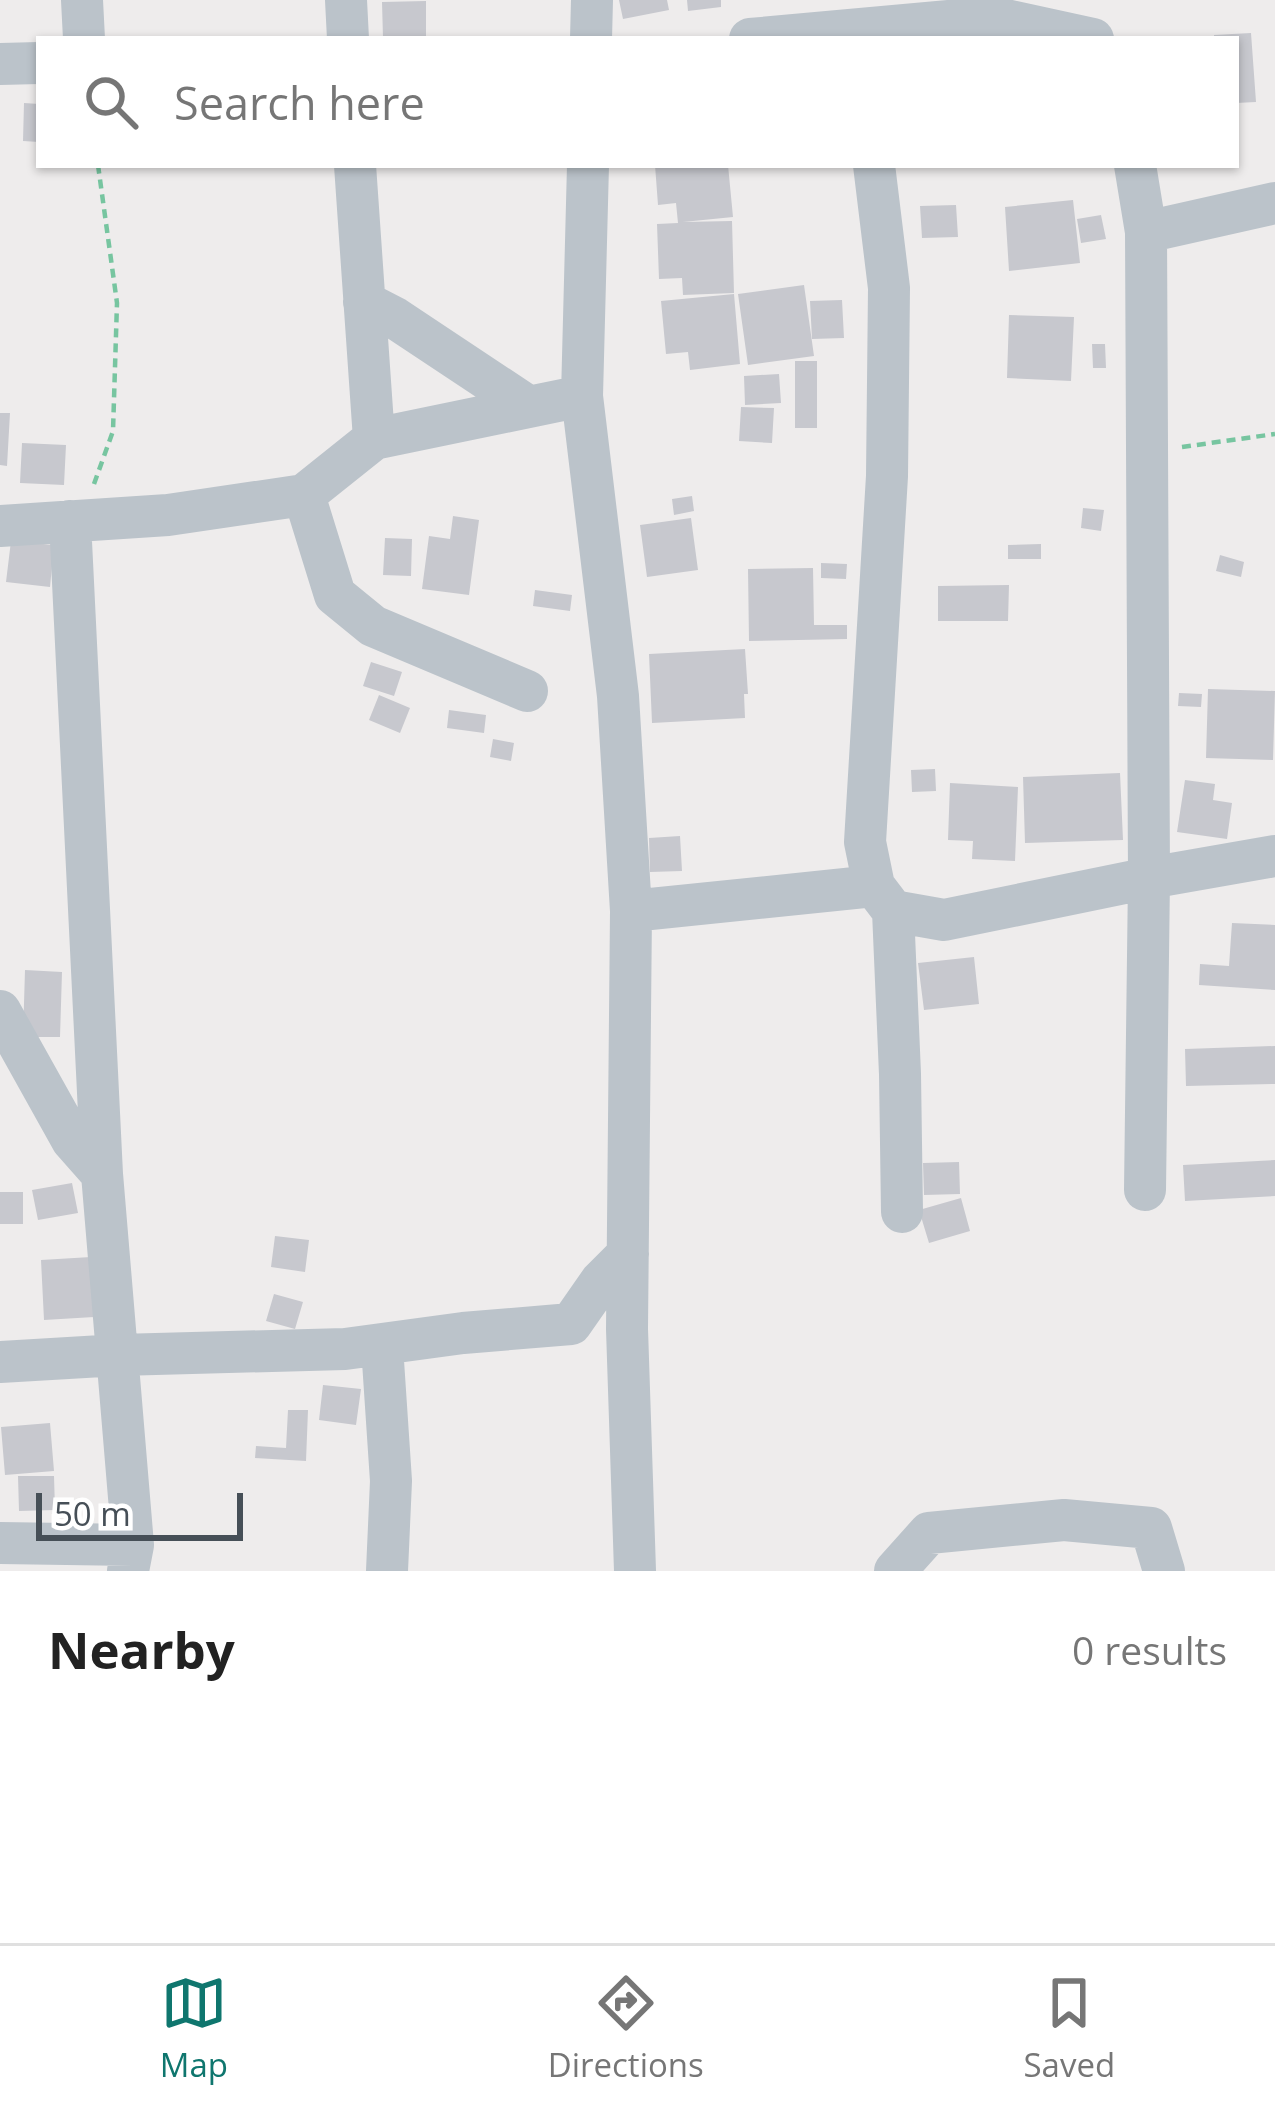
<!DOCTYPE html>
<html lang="en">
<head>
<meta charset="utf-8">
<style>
	:root { --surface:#fff; --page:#f2f2f2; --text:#222; --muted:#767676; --line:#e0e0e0; --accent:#0f766e }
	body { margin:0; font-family:"Open Sans",sans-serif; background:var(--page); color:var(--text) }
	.scale { position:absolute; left:36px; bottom:30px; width:207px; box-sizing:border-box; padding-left:12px; border:6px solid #464f57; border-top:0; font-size:33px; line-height:42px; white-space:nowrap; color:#464f57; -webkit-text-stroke:9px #fff; paint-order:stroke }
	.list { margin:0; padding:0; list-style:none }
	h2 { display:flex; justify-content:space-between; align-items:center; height:156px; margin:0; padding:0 48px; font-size:51px }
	h2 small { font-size:39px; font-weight:400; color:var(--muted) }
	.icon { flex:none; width:66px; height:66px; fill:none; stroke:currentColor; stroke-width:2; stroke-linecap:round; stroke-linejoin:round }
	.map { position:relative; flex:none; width:1275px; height:1571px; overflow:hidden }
	.search { position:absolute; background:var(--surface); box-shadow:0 3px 9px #0004; left:36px; right:36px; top:36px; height:132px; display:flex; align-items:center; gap:30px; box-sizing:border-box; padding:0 42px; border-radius:0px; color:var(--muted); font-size:45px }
	.sheet { height:372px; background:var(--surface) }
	nav { display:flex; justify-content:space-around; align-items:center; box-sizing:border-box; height:168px; border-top:3px solid var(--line); background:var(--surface); font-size:33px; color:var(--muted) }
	nav a { display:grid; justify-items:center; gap:6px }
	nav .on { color:var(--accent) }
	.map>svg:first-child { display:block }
	.building { fill:#c7c8ce }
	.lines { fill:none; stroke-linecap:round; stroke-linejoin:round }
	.path { stroke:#77c5a0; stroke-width:4.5; stroke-dasharray:9 6; stroke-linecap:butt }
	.minor { stroke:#bbc3ca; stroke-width:42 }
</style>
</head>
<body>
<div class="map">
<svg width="1275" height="1571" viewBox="0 0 1275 1571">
	<rect width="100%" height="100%" fill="#eeecec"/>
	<path class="building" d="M619,0H667L669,10L623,19Z
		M687,0H721V7L688,11Z
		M426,1V38H383L382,2Z
		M1251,33L1256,102L1236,103V39H1214V35Z
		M24,103L39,104V142L23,141Z
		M655,165H728L733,217L683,222L732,221L734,293L683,295L682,278L659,279L657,224L678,223L676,203L658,205Z
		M1073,200L1080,263L1009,271L1005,207Z
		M956,205L958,237L922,238L920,206Z
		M1101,215L1106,239L1081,243L1077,219Z
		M804,285L814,356L748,365L738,294Z
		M734,294L740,364L690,370L688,352L666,354L661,301Z
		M842,300L844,338L812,339L810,301Z
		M1009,315L1074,317L1071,381L1007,378Z
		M1092,344H1105L1106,368H1093Z
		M795,361H817V428H795Z
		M779,374L781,403L745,405L744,376Z
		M741,407L774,408L772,443L739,441Z
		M0,413H10L7,466L0,465Z
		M22,443L66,445L64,485L20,483Z
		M692,496L694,511L674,515L672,499Z
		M1083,508L1104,510L1101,531L1081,528Z
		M453,516L479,520L469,595L422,589L429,536L450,539Z
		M691,518L698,570L647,577L640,525Z
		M385,538L412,539L411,576L383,575Z
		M11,541L54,545L50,587L6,582Z
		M1041,544V559H1008V545Z
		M1220,555L1244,562L1241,577L1216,571Z
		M821,563L847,564L846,579L821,578Z
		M813,568L814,625H847V639L749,641L748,569Z
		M1009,585L1008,621H938V586Z
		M535,590L572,595L570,611L533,606Z
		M745,649L748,694H744L745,718L652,723L649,654Z
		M371,662L402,672L394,696L363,686Z
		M1208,689L1275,691L1273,760L1206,758Z
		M1179,693L1202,694L1201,707L1178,706Z
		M379,695L410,708L400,733L369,720Z
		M449,710L486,715L484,733L447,728Z
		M493,739L514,743L511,761L490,757Z
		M935,769L936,791L912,792L911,770Z
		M1120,773L1123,840L1025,843L1023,777Z
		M1185,780L1215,784L1213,800L1232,803L1227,839L1177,832Z
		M950,783L1018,787L1015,861L972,859L973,841L948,840Z
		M680,836L682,871L650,872L649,838Z
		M1232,923L1275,925V990L1199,985L1200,964L1229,966Z
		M974,957L979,1004L924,1010L918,963Z
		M25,970L62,972L60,1037H23Z
		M1275,1046V1084L1186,1086L1185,1049Z
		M1275,1160V1196L1185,1201L1183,1165Z
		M959,1162L960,1194L924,1195L923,1163Z
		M72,1183L78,1213L38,1220L32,1190Z
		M0,1192H23V1224H0Z
		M961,1198L970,1231L929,1243L919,1210Z
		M275,1236L309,1240L305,1272L271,1267Z
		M91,1257L94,1317L44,1320L41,1260Z
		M274,1294L303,1302L295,1329L266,1321Z
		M323,1385L361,1389L356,1425L319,1420Z
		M288,1410H308L306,1461L255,1458L256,1446L286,1448Z
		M50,1423L54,1471L5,1475L1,1427Z
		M18,1476H54L55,1510L19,1511Z"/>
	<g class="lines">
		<path class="path" d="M1182,447L1275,434
			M94,484L113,431L117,303L98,165"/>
		<path class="minor" d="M82,0L84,39
			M346,0L348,39
			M591,39L592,0
			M750,39L992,17L1093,39
			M0,64L39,63
			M355,165L374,439
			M588,165L582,396L618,696L631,911L627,1329L635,1571
			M874,165L889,288L887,476L865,842L874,886L893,911L944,920L1149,878L1275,856
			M1135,165L1146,232L1149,878L1145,1190
			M1146,232L1275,203
			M364,302L395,318L529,407
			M304,495L335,595L373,626L527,691
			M70,521L102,1174L133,1545L128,1571
			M0,526L168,515L304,495L374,439L582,396
			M631,911L874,886
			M893,911L900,1074L902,1212
			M0,1011L72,1140L102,1174
			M382,1346L391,1481L387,1571
			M0,1362L119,1355L345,1349L463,1333L571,1324L601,1281L628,1254
			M0,1543L133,1545
			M895,1571L929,1533L1064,1520L1151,1528L1164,1571"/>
	</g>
</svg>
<div class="scale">50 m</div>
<div class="search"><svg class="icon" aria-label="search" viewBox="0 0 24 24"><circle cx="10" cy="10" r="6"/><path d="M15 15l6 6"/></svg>Search here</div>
</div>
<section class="sheet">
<h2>Nearby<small>0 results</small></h2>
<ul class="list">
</ul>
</section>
<nav>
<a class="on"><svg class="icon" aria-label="map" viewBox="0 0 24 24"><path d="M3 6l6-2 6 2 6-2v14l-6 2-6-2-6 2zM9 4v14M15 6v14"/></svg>Map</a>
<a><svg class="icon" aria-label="directions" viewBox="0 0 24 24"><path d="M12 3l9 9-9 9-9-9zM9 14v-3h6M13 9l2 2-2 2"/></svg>Directions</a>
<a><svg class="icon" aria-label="saved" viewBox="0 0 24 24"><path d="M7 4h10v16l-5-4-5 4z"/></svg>Saved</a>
</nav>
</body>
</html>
